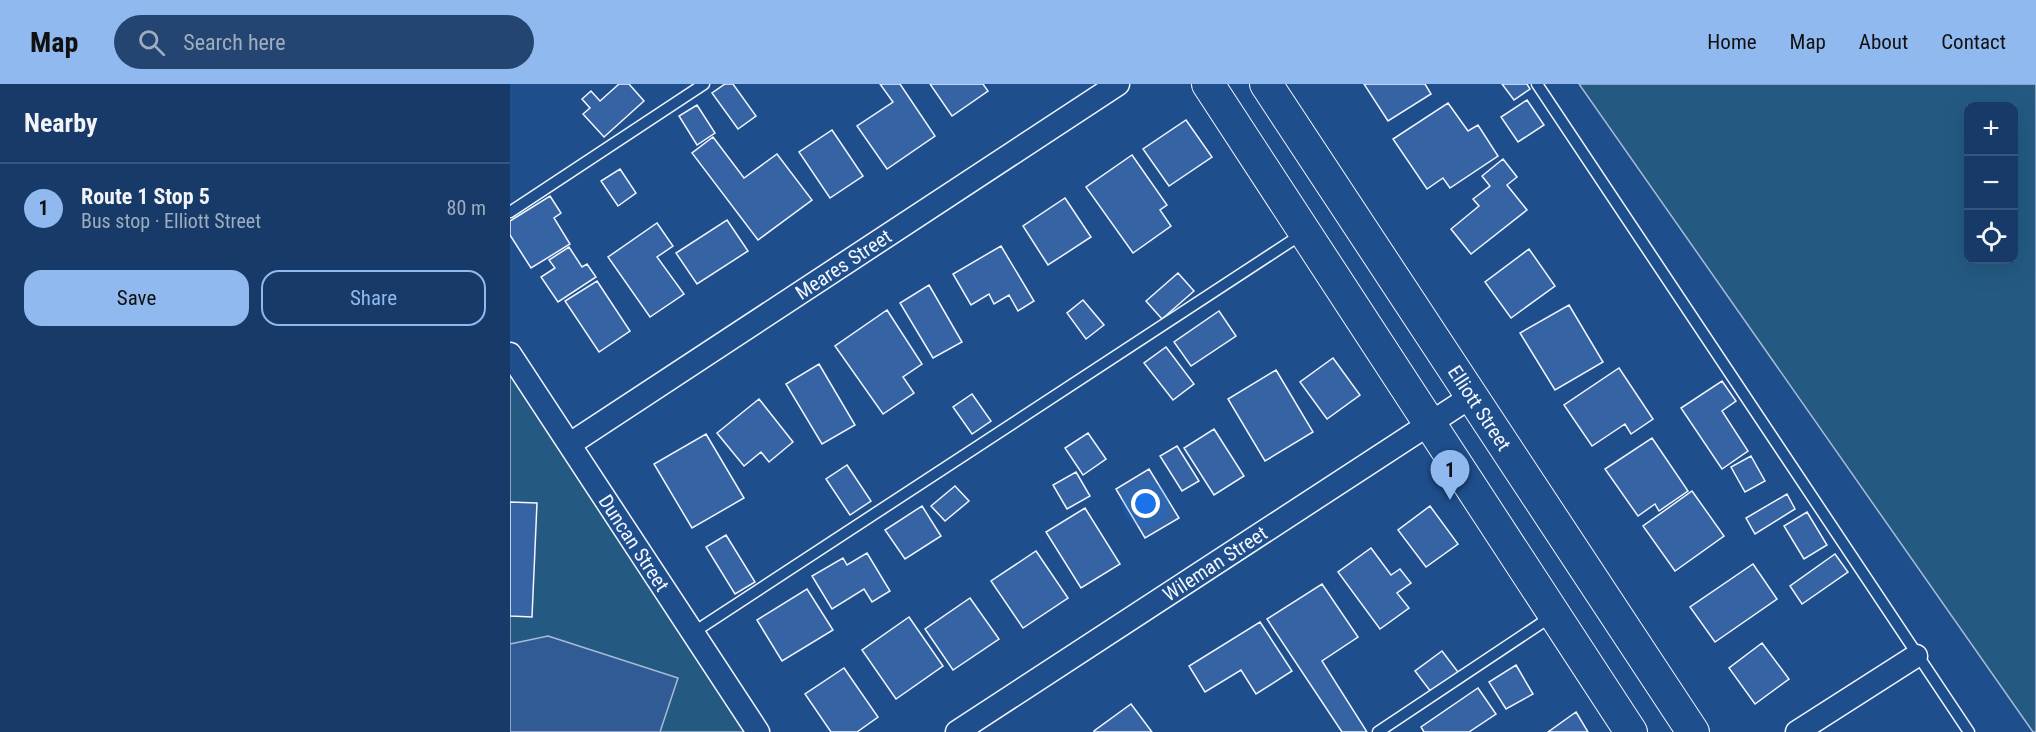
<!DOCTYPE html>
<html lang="en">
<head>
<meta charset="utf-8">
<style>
	:root { --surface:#173a69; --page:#244571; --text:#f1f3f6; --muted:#9eadc0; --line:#36547d; --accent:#90b9f0 }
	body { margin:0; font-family:"Roboto Condensed",sans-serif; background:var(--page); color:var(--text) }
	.controls { position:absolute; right:18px; top:18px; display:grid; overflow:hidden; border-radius:12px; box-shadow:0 6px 24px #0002 }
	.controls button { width:54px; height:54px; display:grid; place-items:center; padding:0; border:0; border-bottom:2px solid var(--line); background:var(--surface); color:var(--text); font:30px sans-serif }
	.you { position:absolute; left:636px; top:420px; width:21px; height:21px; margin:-15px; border:4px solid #fff; border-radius:50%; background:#1a73e8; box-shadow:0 0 0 9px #1a73e833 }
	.badge { display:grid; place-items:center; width:39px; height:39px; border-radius:50%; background:var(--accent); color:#111; font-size:20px; font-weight:700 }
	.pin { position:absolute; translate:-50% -50px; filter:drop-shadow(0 2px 3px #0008) }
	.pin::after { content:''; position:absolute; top:32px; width:21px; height:18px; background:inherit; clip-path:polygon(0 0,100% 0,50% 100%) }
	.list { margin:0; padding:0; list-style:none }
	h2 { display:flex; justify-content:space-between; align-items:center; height:78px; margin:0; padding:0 24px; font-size:26px }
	h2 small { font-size:20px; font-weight:400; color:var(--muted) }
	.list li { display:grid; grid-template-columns:39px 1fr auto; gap:18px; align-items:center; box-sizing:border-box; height:90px; padding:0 24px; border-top:2px solid var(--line) }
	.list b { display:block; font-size:22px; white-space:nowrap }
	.list p { margin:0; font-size:20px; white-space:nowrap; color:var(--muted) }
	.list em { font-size:20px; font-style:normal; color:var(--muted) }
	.actions { display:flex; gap:12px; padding:18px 24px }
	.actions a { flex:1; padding:14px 0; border:2px solid var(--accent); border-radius:18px; text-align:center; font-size:21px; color:var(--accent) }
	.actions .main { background:var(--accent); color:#111 }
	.icon { flex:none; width:33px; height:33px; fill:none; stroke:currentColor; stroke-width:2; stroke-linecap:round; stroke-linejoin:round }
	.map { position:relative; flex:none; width:1526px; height:648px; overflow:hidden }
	header { display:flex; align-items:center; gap:36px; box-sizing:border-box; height:84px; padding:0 30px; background:var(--accent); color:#111 }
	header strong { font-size:28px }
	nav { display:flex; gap:33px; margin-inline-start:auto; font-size:21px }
	.search { width:420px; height:54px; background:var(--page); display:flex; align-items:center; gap:15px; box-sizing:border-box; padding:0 21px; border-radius:33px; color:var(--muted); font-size:22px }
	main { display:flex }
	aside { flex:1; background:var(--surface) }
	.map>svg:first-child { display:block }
	.green { fill:#245a82; stroke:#a8bbd7; stroke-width:1.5; fill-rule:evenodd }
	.parking { fill:#305b95; stroke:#a8bbd7; stroke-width:1.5 }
	.building { fill:#3563a3; stroke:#f2f6ff; stroke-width:1.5 }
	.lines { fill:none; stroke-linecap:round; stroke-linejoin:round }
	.service-casing { stroke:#f2f6ff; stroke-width:13 }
	.minor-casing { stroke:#f2f6ff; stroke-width:25 }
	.secondary-casing { stroke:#f2f6ff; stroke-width:34 }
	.service { stroke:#1f4e8c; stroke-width:10 }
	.minor { stroke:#1f4e8c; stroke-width:22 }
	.secondary { stroke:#1f4e8c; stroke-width:32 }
	.labels { text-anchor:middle; stroke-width:4.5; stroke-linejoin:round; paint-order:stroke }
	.street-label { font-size:20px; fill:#f2f6ff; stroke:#1f4e8c }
</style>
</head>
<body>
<header>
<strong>Map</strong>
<div class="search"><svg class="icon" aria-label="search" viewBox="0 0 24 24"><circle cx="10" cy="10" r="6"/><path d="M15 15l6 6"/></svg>Search here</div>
<nav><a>Home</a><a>Map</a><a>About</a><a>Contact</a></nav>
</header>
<main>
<aside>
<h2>Nearby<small></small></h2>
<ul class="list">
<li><span class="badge">1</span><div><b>Route 1 Stop 5</b><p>Bus stop · Elliott Street</p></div><em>80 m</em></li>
</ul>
<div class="actions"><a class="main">Save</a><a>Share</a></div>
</aside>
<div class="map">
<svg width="1526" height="648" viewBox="0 0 1526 648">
	<rect width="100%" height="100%" fill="#1f4e8c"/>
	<path class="green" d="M1069,0H1526V648H1523ZM1504,22V176H1458V22Z
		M0,290L237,648H0Z"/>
	<path class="parking" d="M38,552L168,594L150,648H0V560Z"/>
	<path class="building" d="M109,0H119L134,17L94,53L73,30L80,24L72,15L81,7L90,17Z
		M215,0H223L246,32L228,45L202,9Z
		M370,0H390L425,52L377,85L347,42L383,18Z
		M420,0H473L478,7L442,32Z
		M854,0H915L921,10L878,37Z
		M992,0H1017L1020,5L1004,16Z
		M1017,16L1034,41L1008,58L991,33Z
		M938,19L958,47L968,41L988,72L940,104L933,94L917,105L883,55Z
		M187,21L205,49L187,61L169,32Z
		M676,36L702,73L659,102L633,65Z
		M322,46L353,92L320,114L289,68Z
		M203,53L234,94L267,70L302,116L248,156L182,69Z
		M622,71L657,121L650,126L661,142L623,169L576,103Z
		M993,75L1007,93L997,101L1017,126L961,170L941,145L969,122L963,115L980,102L972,92Z
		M110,85L126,109L108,122L91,97Z
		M40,112L51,129L44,134L60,160L21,184L0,151V137Z
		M555,114L581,153L538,181L513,142Z
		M217,136L238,167L187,200L166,169Z
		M147,139L163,162L147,173L174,210L140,233L98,173Z
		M491,162L524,217L508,227L499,211L484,220L479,210L461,221L443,190Z
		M59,163L72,183L77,180L86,193L48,218L31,193L45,184L39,176Z
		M1019,165L1045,202L1001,234L975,198Z
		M668,189L684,207L652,235L636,217Z
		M87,197L120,247L89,268L55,217Z
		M419,201L452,258L423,274L390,219Z
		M573,216L594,241L576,255L557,229Z
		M1059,221L1093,278L1045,306L1010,249Z
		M377,226L412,280L393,293L404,309L373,330L325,262Z
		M709,227L726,252L681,282L664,258Z
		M656,263L684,300L663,316L634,279Z
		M823,274L850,311L817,335L790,298Z
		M309,280L345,341L312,360L276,300Z
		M1109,284L1143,335L1121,350L1115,340L1082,362L1054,321Z
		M766,286L803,348L755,377L718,315Z
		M1212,297L1226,317L1212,327L1238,367L1212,385L1171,324Z
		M462,310L481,337L462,350L443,323Z
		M249,315L283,358L259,378L251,368L234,382L207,349Z
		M704,345L734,392L704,411L674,364Z
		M578,349L596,375L573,391L555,364Z
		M196,350L234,414L182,444L144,380Z
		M1142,354L1178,407L1149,427L1145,420L1128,432L1095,385Z
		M667,362L689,397L672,407L650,372Z
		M1241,372L1255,397L1235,408L1221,383Z
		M337,381L361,417L340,431L316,395Z
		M639,385L669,434L635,454L606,405Z
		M566,388L580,412L557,425L543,401Z
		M445,402L459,417L435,437L421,422Z
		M1182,407L1214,452L1165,487L1133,442Z
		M1277,410L1285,425L1245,450L1236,434Z
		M0,418L27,419L22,533L0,532Z
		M412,422L431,452L395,475L375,446Z
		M920,422L948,460L916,483L888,446Z
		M575,424L610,480L571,504L536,448Z
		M1297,428L1317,461L1294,475L1274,442Z
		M216,451L245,498L225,510L196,463Z
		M861,464L881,491L890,485L901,499L887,509L899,524L870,545L828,488Z
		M526,467L558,514L513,544L481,497Z
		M357,469L380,507L362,518L354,505L322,525L302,492L333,474L337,481Z
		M1325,470L1338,488L1292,520L1280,502Z
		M1243,480L1267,515L1205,558L1180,523Z
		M812,500L848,553L812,577L857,648H832L757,535Z
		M297,505L323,546L272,577L247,536Z
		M460,514L489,555L443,586L415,545Z
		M399,533L433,582L386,615L352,566Z
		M750,538L782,587L746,610L731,586L695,608L679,582Z
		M1252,559L1279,595L1245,620L1219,584Z
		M932,567L948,588L921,608L905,587Z
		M1006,581L1023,610L996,625L979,598Z
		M334,584L368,633L347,648H321L295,610Z
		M968,604L986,630L959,648H914L911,643Z
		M621,620L642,648H584V647Z
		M1066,628L1078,648H1038Z"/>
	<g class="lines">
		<g class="service-casing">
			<path id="service" d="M1027,0L1459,648
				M0,128L194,0
				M184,548L792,150
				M868,648L1042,532"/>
		</g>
		<g class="minor-casing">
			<g id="minor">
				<path id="s1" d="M0,270L248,648"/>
				<path id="s2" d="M60,360L608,0"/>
				<path id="s3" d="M447,648L962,312"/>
				<path d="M1287,648L1406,572"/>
			</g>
		</g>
		<g class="secondary-casing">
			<g id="secondary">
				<path d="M698,0L1121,648"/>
				<path id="s4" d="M756,0L1183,648"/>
			</g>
		</g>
		<use href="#service" class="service"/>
		<use href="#minor" class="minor"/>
		<use href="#secondary" class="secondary"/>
	</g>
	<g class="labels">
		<g class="street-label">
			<text dy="7" stroke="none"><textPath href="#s2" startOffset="327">Meares Street</textPath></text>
			<text dy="7" stroke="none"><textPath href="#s4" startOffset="388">Elliott Street</textPath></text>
			<text dy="7" stroke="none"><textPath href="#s1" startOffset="226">Duncan Street</textPath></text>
			<text dy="7" stroke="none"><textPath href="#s3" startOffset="308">Wileman Street</textPath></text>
		</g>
	</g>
</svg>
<div class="controls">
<button>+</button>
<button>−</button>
<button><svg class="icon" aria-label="locate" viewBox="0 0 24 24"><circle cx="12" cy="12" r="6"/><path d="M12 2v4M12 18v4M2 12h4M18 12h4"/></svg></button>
</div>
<div class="you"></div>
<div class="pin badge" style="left:940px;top:416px">1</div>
</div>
</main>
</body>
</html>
